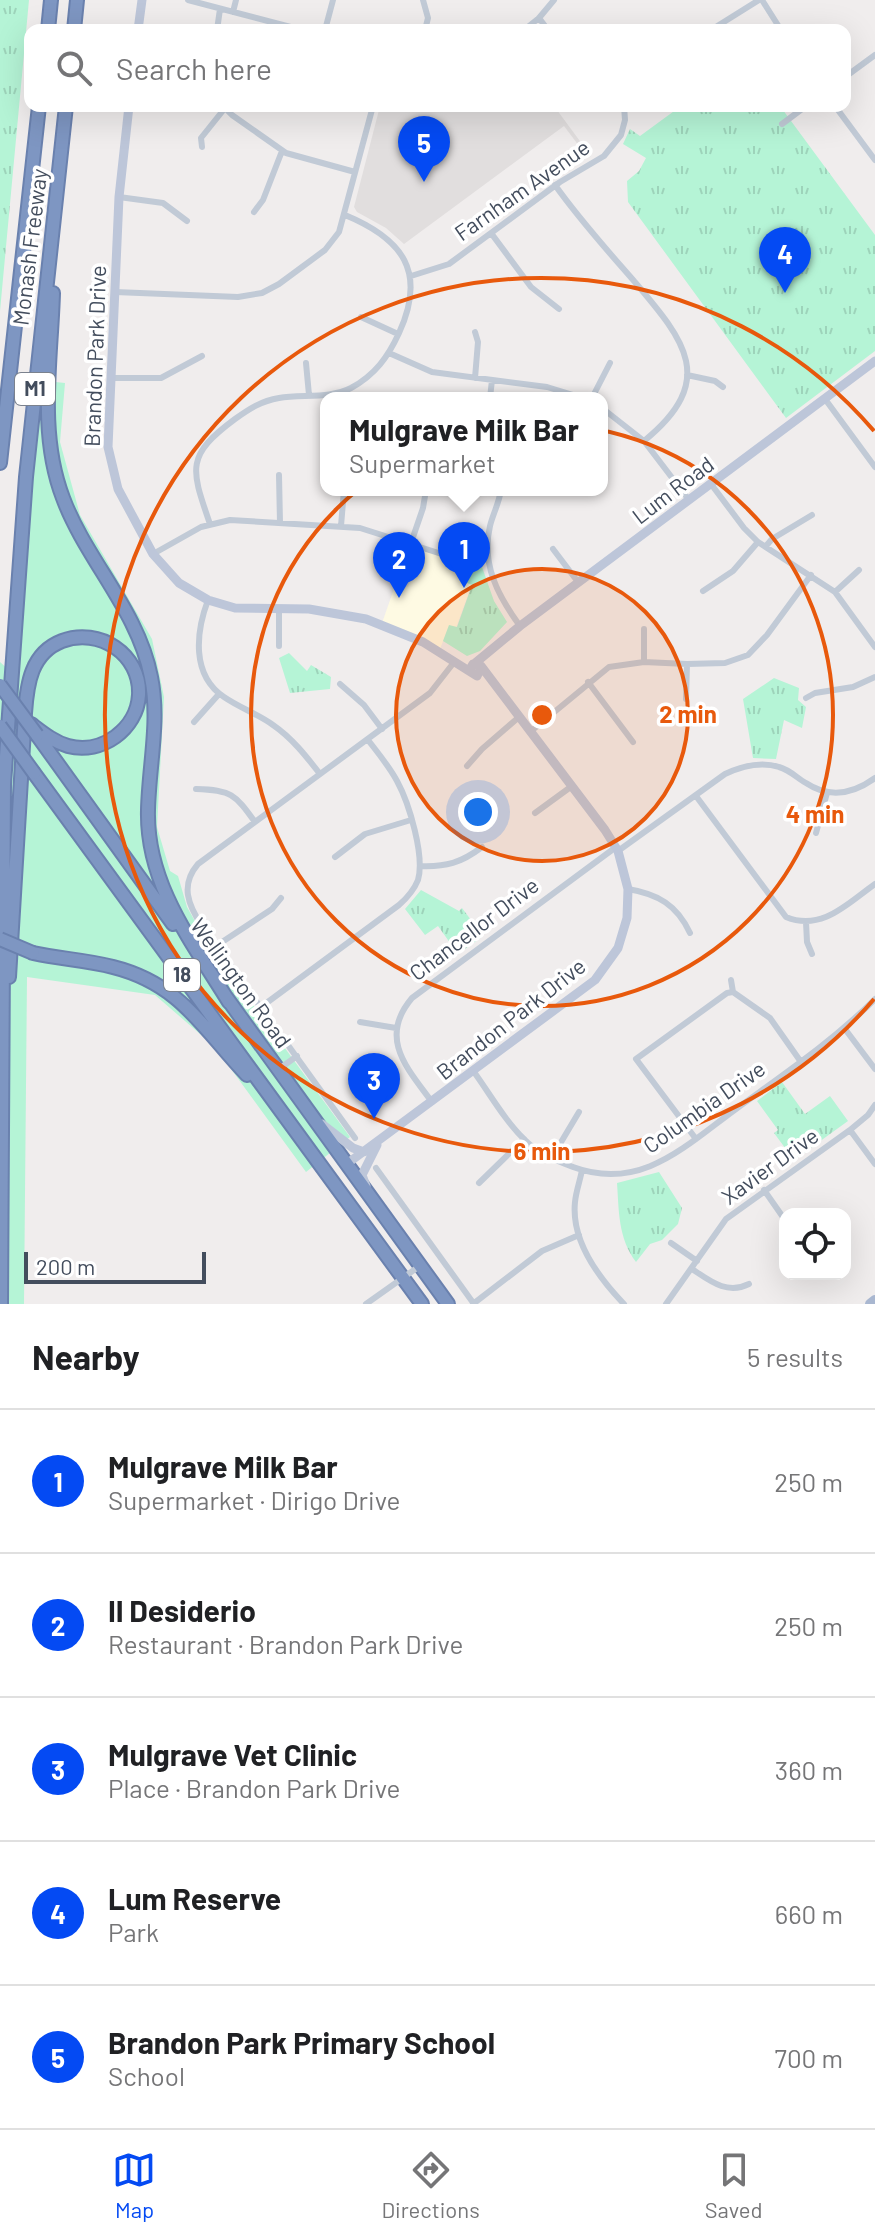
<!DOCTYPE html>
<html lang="en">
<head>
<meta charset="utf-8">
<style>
	:root { --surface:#fff; --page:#f6f6f6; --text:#202124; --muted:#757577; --line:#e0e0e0; --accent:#044af3 }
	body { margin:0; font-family:Barlow,sans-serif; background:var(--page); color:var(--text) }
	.controls { position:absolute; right:24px; bottom:24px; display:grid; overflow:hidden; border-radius:16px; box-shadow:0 8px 32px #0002 }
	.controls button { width:72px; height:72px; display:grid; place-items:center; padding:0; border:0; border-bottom:2px solid var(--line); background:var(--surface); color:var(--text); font:40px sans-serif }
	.scale { position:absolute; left:24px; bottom:20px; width:182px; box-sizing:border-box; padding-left:8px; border:4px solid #434d5d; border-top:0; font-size:22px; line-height:28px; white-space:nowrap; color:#434d5d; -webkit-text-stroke:6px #fff; paint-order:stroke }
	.you { position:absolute; left:478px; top:812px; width:28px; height:28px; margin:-20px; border:6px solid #fff; border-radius:50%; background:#1a73e8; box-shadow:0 0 0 12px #1a73e833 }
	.badge { display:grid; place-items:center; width:52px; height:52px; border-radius:50%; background:var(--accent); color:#fff; font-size:26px; font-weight:700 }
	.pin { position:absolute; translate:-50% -66px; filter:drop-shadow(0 2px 4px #0008) }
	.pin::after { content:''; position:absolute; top:42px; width:28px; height:24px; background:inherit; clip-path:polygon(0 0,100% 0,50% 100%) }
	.popup { position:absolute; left:320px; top:392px; width:288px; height:104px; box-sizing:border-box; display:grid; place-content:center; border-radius:16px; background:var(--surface); filter:drop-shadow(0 2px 6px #0005); font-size:26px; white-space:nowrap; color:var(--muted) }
	.popup b { font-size:30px; color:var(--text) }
	.popup::after { content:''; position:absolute; left:50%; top:100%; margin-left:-16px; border:16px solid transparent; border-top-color:var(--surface) }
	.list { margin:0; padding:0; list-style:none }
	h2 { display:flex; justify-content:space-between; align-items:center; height:104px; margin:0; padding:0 32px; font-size:34px }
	h2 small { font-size:26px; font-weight:400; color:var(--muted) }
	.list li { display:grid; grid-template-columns:52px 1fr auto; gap:24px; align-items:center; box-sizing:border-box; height:144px; padding:0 32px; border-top:2px solid var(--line) }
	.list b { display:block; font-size:30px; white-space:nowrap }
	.list p { margin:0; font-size:26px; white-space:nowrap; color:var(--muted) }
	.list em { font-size:26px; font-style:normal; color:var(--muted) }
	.icon { flex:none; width:44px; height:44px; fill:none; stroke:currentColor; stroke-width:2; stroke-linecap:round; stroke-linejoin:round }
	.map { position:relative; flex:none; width:875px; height:1304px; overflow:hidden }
	.search { position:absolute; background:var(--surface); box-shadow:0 8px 32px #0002; left:24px; right:24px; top:24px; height:88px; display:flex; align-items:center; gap:20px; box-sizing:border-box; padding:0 28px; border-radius:16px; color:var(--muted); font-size:30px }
	.sheet { height:824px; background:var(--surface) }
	nav { display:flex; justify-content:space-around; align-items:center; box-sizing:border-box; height:112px; border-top:2px solid var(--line); background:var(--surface); font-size:22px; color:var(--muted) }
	nav a { display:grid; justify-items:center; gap:4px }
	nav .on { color:var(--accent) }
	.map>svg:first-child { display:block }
	.commercial { fill:#fefae3 }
	.education { fill:#e1dede }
	.grass { fill:#b5f4d6 }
	.park { fill:url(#park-tufts) }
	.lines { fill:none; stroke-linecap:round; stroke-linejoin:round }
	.highway-casing { stroke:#6a81ae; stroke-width:16 }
	.street { stroke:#c1cad6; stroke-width:6 }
	.secondary { stroke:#bdc6d9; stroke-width:9 }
	.primary { stroke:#a9b7d0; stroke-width:10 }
	.highway { stroke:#7e96c2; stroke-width:12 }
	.highway-bridge-casing { stroke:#6a81ae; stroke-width:16; stroke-linecap:butt }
	.highway-bridge { stroke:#7e96c2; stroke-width:12 }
	.ring { fill:none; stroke:#e8590c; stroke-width:4 }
	.labels { text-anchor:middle; stroke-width:7; stroke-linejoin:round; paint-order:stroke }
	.shield { fill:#fff; stroke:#7b828e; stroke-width:2 }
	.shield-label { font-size:20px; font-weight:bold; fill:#434d5d }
	.street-label { font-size:22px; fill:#434d5d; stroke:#fff }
	.centre { fill:#e8590c; stroke:#fff; stroke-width:4 }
	.ring-label { font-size:24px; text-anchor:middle; font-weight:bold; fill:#e8590c; stroke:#fff; stroke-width:7; stroke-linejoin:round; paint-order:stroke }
</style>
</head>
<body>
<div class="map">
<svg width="875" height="1304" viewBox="0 0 875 1304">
	<defs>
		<pattern id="park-tufts" width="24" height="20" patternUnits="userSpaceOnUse" patternTransform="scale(2)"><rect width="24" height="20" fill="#b5f4d6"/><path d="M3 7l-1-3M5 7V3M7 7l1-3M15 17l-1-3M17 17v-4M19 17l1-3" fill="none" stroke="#9dd3ba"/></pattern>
	</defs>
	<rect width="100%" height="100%" fill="#f0eded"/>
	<path class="commercial" d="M421,548L452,559H472L465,581L472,584L456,628L449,626L440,649L382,623L396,583L408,587Z"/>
	<path class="education" d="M380,106H554L591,156L588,158L564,126L404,244L386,228L357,212L354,207Z"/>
	<path class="grass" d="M36,380L65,383L60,442L80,515L152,639L164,697L157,827L170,871L178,876L187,907L205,939L350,1137L306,1172L215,1047L155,995L27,977L24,1304H0V662L11,672Z"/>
	<path class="park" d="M0,0H29L0,311Z
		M681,106H780L875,235V351L786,418L628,202L627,181L639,171L646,158L623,144L630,129L640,136Z
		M472,564H479L482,567L494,601L507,622L480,651L467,656L443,641L449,625L457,627L472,585L465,582Z
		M289,653L307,671L311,665L331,677L330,689L290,693L279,658Z
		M774,678L799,688L798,700L806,707L802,728L784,720L776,759L753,758L743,699Z
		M421,890L459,911L462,908L483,936L458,954L438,926L425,935L405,909Z
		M782,1082L805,1114L830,1096L848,1121L794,1160L774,1133L778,1130L757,1101Z
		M659,1172L682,1208L678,1224L662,1240L650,1244L636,1262C618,1238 619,1211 617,1183Z"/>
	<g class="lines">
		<g class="highway-casing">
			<path id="highway" d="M48,30L51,0
				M74,30L77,0
				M53,293C51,361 38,433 63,498C86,560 138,610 151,677C160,721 149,765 148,810C146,884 192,942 229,1002
				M0,463L39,106
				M37,735L173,924
				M34,773L422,1304
				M33,953C60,959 87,960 113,967C181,984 203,1029 247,1075
				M9,977L25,713C27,684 31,653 62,641C99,627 141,654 139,695C137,729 102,755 68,746C54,742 43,733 31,724
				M226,997L448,1304
				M1,1304L4,784L26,477L66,106"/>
		</g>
		<path class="street" d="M188,0L302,30
			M423,0L428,18L425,30
			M762,0L781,30
			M233,12L236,0
			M539,18L548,30
			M217,30L220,9
			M325,30L333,0
			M524,30L539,18L554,0
			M711,30L759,0
			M845,77L875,55
			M223,106L232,115L286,153L355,172
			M835,106L875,160
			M782,124L806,106
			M202,147L201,138L225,108
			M555,185C579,219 607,250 634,281C684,340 719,380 644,441
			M119,197L163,203L187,221
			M254,212L263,200L282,151
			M491,233L531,287L559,309
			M411,276L449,264L560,182L604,156L621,135L625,120L624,106
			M115,292L238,297L262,293L279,284L325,250L339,232L373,106
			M361,317L398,334
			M475,332L478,342L475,378
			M389,353L432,372L547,387L583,398
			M306,363L309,395
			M687,375L715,381L723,387
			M110,378H161L202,356
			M490,398L492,380
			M592,398L610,363
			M825,399L875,467
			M602,408L644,441L689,500
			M279,475L280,523
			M711,484L744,528L758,542L835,592L875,647
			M501,490C499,503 493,514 490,526C481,564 498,596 520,626
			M210,524C191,469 185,456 235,419C249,409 261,401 279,398C302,394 330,399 351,388C375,375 388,357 399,333C427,272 403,239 345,215
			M341,526L344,490
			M411,543L423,508L426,490
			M766,546L772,539L812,515
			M553,549L578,582
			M153,554L201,527L230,520L360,528L448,556H488
			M703,591L733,571L758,542
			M835,592L859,570
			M208,600C196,632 191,675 224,697C240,708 258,714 273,725C292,738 306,756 320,774
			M279,608V646
			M644,629V662
			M588,682L633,742
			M340,684L364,705L382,729
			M806,698L815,693L853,687L875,677
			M686,699L687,664
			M194,722L219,694
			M530,732L609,667L644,662L687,664L725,663L748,655L767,635L811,575
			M467,766L482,749L519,717
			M196,789C231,790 235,794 255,822
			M696,796L786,917C822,932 848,903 875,884
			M535,813L572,786
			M816,833L827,793
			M618,851L725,774C742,766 760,761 779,767C790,770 797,778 806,783C830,799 853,794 875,778
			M335,857L365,834L411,820
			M420,866C446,867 461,863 482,847
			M628,889C658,894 677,905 690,933
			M806,922L807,942L812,954
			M216,946L272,909L281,898
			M731,980L733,992
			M261,1007L399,905C407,898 414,890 418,880C425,856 409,803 397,781C389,766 378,753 368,740
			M360,1022L396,1028
			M845,1029L875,1069
			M279,1069L297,1056
			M474,1072C490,1094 505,1121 525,1140C539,1154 555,1160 573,1167C641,1192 685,1146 736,1109C784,1074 833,1041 875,999
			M432,1102C407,1068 378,1038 412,998L616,847
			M850,1130L875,1164
			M355,1138L202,926C188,905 180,885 198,864L430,693L455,661
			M696,1139L636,1059L727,993L733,992L770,1018L801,1062
			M551,1159L579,1112
			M376,1168L474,1304
			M582,1170C580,1181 576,1191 575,1202C571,1240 599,1278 624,1304
			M479,1183L524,1139
			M764,1190L785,1220
			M671,1243L697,1261
			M692,1269C710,1281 727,1295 749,1284
			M366,1304L421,1265
			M473,1304L542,1251L579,1235
			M666,1304L726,1219L850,1130L868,1115L875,1105"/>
		<path class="secondary" d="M138,30L142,0
			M129,106L119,197L108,447L118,489L153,554L179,583L208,600L235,608L309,609L366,619L423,642L469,671
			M474,664L520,626L875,361
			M322,1124L353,1148L364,1152
			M348,1163L595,980L618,948L627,918L628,889L618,851L605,830L481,666L473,664L469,671L477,676L481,668
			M366,1186L362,1175L377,1145"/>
		<path class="primary" d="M870,1304L875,1300"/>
		<use href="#highway" class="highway"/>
		<g class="highway-bridge-casing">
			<path id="highway-bridge" d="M0,685L37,735
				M0,726L34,773
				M0,939L33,953"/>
		</g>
		<use href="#highway-bridge" class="highway-bridge"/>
	</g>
	<circle cx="542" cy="715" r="146" fill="#e8590c" fill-opacity=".12"/>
	<g class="ring">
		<circle cx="542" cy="715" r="146"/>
		<circle cx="542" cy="715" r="291"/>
		<path d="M874 999A437 437 0 1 1 874 431"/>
	</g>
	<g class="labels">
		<g class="shield">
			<rect x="15" y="373" width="40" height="32" rx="6"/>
			<rect x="164" y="959" width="36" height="32" rx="6"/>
		</g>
		<g class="shield-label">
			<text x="35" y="396">M1</text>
			<text x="182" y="982">18</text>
		</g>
		<g class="street-label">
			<text transform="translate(522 190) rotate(-35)" y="8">Farnham Avenue</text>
			<text transform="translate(30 247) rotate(-83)" y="8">Monash Freeway</text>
			<text transform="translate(95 356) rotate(-88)" y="8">Brandon Park Drive</text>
			<text transform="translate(673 490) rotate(-37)" y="8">Lum Road</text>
			<text transform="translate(474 929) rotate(-37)" y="8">Chancellor Drive</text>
			<text transform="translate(241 983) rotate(54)" y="8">Wellington Road</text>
			<text transform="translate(511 1019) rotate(-38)" y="8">Brandon Park Drive</text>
			<text transform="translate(704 1107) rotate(-35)" y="8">Columbia Drive</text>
			<text transform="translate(770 1166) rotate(-36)" y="8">Xavier Drive</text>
		</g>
	</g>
	<circle cx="542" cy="715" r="12" class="centre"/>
	<g class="ring-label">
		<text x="688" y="723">2 min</text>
		<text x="815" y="823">4 min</text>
		<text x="542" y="1160">6 min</text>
	</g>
</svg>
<div class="controls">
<button><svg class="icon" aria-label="locate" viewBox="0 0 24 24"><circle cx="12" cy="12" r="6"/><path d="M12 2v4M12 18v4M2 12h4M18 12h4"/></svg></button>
</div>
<div class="scale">200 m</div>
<div class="you"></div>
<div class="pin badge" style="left:464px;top:588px">1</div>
<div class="popup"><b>Mulgrave Milk Bar</b>Supermarket</div>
<div class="pin badge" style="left:399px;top:598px">2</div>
<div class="pin badge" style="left:374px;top:1119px">3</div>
<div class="pin badge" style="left:785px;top:293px">4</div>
<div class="pin badge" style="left:424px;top:182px">5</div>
<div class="search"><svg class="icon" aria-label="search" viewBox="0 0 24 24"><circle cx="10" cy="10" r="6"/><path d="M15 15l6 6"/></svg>Search here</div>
</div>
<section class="sheet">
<h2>Nearby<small>5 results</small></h2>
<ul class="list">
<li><span class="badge">1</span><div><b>Mulgrave Milk Bar</b><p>Supermarket · Dirigo Drive</p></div><em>250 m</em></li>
<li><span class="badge">2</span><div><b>Il Desiderio</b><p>Restaurant · Brandon Park Drive</p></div><em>250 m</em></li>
<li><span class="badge">3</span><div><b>Mulgrave Vet Clinic</b><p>Place · Brandon Park Drive</p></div><em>360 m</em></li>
<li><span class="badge">4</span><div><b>Lum Reserve</b><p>Park</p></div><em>660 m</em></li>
<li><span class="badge">5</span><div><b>Brandon Park Primary School</b><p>School</p></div><em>700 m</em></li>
</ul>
</section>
<nav>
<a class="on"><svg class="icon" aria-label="map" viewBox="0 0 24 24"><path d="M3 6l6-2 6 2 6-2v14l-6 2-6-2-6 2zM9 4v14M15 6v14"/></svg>Map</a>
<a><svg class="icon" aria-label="directions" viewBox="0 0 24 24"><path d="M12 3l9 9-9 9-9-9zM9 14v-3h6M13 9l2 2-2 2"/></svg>Directions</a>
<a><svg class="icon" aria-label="saved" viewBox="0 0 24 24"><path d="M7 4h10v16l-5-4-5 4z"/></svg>Saved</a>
</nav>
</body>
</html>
